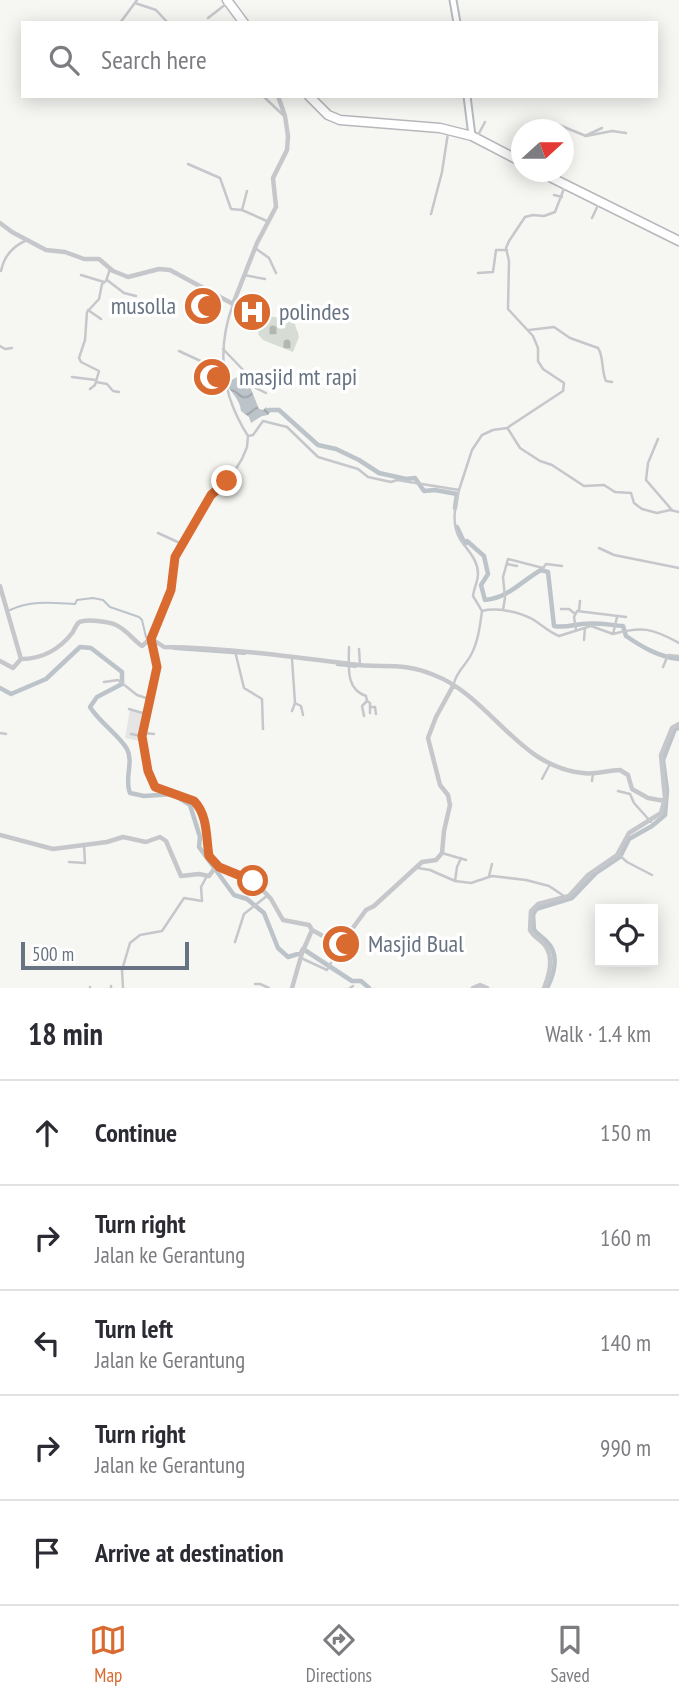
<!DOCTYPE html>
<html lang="en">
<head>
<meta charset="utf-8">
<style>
	:root { --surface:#fff; --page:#f7f7f7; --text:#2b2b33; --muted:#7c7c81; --line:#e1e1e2; --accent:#d96a30 }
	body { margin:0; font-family:"PT Sans Narrow",sans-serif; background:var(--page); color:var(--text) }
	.controls { position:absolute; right:21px; bottom:21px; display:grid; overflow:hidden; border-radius:0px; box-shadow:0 4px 18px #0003 }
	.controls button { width:63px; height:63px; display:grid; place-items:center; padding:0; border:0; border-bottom:2px solid var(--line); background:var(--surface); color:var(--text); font:35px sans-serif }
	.compass { position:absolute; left:511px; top:119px; width:63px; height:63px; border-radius:50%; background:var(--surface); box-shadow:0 4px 18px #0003; rotate:69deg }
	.scale { position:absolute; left:21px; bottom:18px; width:168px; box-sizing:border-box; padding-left:7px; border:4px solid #677382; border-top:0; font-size:19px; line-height:24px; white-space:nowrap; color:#677382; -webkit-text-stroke:5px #fff; paint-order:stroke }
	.stop { position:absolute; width:21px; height:21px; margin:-16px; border:5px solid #d96a30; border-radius:50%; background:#fff }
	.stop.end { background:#d96a30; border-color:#fff; box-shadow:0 2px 7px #0008 }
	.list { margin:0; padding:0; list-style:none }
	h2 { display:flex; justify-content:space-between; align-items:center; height:91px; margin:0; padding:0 28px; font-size:30px }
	h2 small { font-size:23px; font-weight:400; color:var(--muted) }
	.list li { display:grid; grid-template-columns:46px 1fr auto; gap:21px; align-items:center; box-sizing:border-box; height:105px; padding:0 28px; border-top:2px solid var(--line) }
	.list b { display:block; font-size:26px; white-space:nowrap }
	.list p { margin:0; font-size:23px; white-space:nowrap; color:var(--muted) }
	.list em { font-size:23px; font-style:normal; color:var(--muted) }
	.icon { flex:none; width:38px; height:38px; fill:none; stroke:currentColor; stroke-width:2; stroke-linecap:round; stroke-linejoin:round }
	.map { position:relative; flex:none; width:679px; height:988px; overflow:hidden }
	.search { position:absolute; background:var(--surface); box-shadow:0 4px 18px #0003; left:21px; right:21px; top:21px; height:77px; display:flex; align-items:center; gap:18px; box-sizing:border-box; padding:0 24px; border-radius:0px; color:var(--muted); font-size:26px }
	.sheet { height:616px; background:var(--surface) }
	nav { display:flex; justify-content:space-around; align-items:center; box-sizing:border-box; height:98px; border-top:2px solid var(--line); background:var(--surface); font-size:19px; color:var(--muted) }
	nav a { display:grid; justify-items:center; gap:4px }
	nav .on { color:var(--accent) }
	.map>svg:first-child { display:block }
	.built { fill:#e4e5e4 }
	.cemetery { fill:url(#cemetery-stones) }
	.water { fill:url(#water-waves) }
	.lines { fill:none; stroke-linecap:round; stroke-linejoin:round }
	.stream { stroke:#bcc4ca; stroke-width:2 }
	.river { stroke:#bcc4ca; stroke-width:4.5 }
	.secondary-casing { stroke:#b7babf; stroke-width:9 }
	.trunk-casing { stroke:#b5b8bb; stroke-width:11 }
	.minor { stroke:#c5c7cb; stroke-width:2.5 }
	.tertiary { stroke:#c5c7cb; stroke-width:4.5 }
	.secondary { stroke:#fff; stroke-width:5 }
	.trunk { stroke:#fff; stroke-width:8 }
	.route { stroke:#d96a30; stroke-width:9 }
	.labels { text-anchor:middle; stroke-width:7; stroke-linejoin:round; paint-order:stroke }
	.poi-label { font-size:24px; fill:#677382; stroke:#fff; text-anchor:start }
</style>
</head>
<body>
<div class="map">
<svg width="679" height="988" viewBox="0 0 679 988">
	<defs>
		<pattern id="cemetery-stones" width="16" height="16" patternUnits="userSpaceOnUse" patternTransform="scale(1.75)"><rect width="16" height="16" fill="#d7ddd4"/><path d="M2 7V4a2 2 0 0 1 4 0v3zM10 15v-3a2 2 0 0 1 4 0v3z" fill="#b2b8b1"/></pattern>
		<pattern id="water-waves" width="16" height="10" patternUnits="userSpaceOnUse" patternTransform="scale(1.75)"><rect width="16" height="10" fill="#bcc4ca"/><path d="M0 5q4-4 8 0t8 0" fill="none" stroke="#9da4a9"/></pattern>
	</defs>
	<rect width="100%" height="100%" fill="#f6f6f3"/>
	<path class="built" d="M130,710L145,713L140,741L125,738Z"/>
	<path class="cemetery" d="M269,316L294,321L299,337L293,352L263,340L258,334L260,326Z"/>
	<path class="water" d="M243,374H245L259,409L263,410L266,407L270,412L268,415L262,416L251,423L249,417L241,411C240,399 231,393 226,383Z"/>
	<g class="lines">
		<path class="stream" d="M10,610C32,600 53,603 75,604L77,600L93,598L103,600L110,607L139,617L142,620L146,637L150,639
			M174,649L245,654
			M337,665L356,667"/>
		<path class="river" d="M269,410H279L318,445L336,449L359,460L379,473L406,479L415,478L424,491L435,490L457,494L455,508
			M457,527L465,544L467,541L484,556L488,574L481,585L485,600C510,597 520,582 541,570L548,572L554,626C565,628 572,625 582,624C596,622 610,625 623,626L626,636C642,647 659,657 679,659
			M0,688L11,694L46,679L80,647L91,648L122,672V684L97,697L90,707C100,723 118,734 127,749C134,762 124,779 130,793L144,796L173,794L190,805L200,837L199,847L234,895L247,899L264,913L278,948L288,957L301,953L303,949L352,981H361L369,988
			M547,988C554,975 560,954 547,942C543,937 538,935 534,930L533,915L536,909L572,898L596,873L620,857L629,839L652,826L665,815L667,790L663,760L675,729L679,728"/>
		<g class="secondary-casing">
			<path id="secondary" d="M453,0L457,23
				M467,96L472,136"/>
		</g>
		<g class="trunk-casing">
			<path id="trunk" d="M227,0L244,23
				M309,96L328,115L340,120L440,128L472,136L522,162
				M540,172L679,241"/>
		</g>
		<path class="minor" d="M135,3L156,10L168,23
			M208,18L226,4
			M120,23L137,0
			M263,96L283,115
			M551,130L559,125L586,136L612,131L626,133
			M585,136L602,128
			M477,137L485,122
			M188,164L220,178L231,209L242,210L269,222
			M554,195L562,197
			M242,210L247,191
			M431,214L442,172L448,133
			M592,218L599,203
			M255,248L269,258L276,273
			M1,271C4,256 13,246 27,240
			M478,273L493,272L496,250H507
			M81,275L104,282
			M244,275L265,279
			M107,280L124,293L136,296
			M88,310L101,319
			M263,319L233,304C216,351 221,394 248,436L253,435L263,421L287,427L318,457L358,469L368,477L391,482L397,480L459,490L472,450L482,435L493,430L507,428L563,391L564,383L543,369L538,361V348L533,336L508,309L509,261L506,248L509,241L525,217L533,215L544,216L555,212L565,186
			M529,330L554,327L570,338L598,348C604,356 601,371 606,381L612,382
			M0,346L5,349L12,348
			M223,349L249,376L254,387L266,393
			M179,351L207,364L224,380
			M72,377L96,380
			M96,382L107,384L113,391L119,392
			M90,389L95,385L99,371L81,362L79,358L85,340L87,312L99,299L102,284L106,281L110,269
			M508,429L520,448L540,461L552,465L584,486L604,485L615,492L631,493L634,503L642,509L657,513L670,510L679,512
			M658,439L648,463L646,480L672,510
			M459,490C455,506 451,524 460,539C467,550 478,559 478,574C478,581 474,588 473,596L482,611C497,607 520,612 534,620C543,626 549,632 559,636L591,626L613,634C642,626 652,628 679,643
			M158,533L182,544
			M599,548L614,555L679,568
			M507,564L517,566
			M561,609H569L574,613
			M503,610L505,598L503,577L508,559L543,568L546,564L562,566
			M579,611L580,601
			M576,630L574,617L577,611L626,617
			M613,634L617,617
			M151,639L171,590L175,557L211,495L230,478L242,459L247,447L248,436
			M584,640L585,628
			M349,647C349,666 345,689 366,696L367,701L370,703V713
			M359,649L360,665
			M235,651L244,688L262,699L263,729
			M292,659L295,703L292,711
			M663,667L668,655L679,656
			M104,682L118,680L137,695L149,699
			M454,683C457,671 465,666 471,655C478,642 480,626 482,611
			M295,703L301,706L303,715
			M370,707H375L376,714
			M129,709L146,714
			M364,716L362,706L367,701
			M0,733L6,734
			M143,733L154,734
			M131,734L142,736
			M542,779L550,764
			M592,781L593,773
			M618,791L630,794L634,803L651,822
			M442,853L466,860
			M618,854L627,862L652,875
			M69,862L85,863L84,844
			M418,868L430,870L455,881L471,883L492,876L526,880L549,886L564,896
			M489,876L492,864
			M455,881L457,867L461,858
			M235,942L244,914L268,895
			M301,958L327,970L332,961
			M255,984H260L269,988
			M111,986V988
			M90,987V988
			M123,988L122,970L130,943L140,935L162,931L184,898L202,901L201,887L207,876
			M350,988L353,986"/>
		<path class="tertiary" d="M0,223L12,232L46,250L65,252L84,259H99L113,271L128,277L159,269L170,270L233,304L257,243L276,207L273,178L287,150L288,136L285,116L278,96
			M0,586L21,659C42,659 60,649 73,632C73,631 78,623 78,623C85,618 110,622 116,625C127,630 133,640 142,646L150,639
			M151,639L157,667L142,736L148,771L158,789L171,792L196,803L208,835L209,856L219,867L244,875L260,887L271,899L283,920L309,925L312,930L332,941L339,936H347L366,910L374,906L422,862L436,860L442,853L444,831L450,805L448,795L440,785L428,738L436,717L453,686
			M152,639L164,647C227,648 288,656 350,664C382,669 401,661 434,675C491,697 518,767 583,773C595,775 608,770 620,770L628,775L632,789L648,798L665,801
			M0,661L13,668L21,659
			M0,835L53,849L107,842L123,837L146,842L160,837L166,841L181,876L199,874L209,876L217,865
			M292,988L302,953L312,930
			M473,988L480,985L487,988
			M544,988C549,976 554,959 546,947C542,940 534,938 530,930L531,911L538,904L569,896L588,875L617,855L629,833L661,813L665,798L661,755L672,728L679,724"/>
		<use href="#secondary" class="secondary"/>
		<use href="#trunk" class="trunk"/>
	</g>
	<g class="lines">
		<path class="route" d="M227,481L211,495L175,557L171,590L151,639L157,667L142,736L148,771L155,787L194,801C208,815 206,838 209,856L219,867L253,881"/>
	</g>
	<defs>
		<g id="mosque-disc" transform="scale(2.0125)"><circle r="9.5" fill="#d96a30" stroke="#fff"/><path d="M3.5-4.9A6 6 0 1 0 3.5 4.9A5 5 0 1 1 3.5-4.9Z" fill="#fff"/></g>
		<g id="hospital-disc" transform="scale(2.0125)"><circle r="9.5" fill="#d96a30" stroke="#fff"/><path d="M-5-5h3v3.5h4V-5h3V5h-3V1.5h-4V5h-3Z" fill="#fff"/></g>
	</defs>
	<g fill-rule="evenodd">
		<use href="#mosque-disc" x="203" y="306"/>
		<use href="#hospital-disc" x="252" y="312"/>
		<use href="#mosque-disc" x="212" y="377"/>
		<use href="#mosque-disc" x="341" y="944"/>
	</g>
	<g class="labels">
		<g class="poi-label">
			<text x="176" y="314" text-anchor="end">musolla</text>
			<text x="279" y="320">polindes</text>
			<text x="239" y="385">masjid mt rapi</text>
			<text x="368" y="952">Masjid Bual</text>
		</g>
	</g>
</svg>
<div class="controls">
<button><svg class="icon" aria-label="locate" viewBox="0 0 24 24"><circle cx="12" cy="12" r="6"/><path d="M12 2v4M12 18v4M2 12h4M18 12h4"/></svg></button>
</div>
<svg class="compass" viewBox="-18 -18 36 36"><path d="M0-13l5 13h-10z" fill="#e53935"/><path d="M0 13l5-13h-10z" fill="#7c7c81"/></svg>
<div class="scale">500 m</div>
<div class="stop" style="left:253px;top:881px"></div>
<div class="stop end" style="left:227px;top:481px"></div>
<div class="search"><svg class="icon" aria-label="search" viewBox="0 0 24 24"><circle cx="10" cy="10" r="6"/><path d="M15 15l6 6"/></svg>Search here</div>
</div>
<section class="sheet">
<h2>18 min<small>Walk · 1.4 km</small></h2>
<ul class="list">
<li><svg class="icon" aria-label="ahead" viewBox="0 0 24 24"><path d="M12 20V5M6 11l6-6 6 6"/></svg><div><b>Continue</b></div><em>150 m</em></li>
<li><svg class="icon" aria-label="right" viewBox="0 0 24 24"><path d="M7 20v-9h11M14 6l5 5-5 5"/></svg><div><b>Turn right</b><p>Jalan ke Gerantung</p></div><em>160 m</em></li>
<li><svg class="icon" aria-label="left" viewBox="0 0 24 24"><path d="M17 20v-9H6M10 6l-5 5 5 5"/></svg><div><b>Turn left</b><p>Jalan ke Gerantung</p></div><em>140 m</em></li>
<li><svg class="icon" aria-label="right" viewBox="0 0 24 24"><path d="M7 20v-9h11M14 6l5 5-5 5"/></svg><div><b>Turn right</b><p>Jalan ke Gerantung</p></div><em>990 m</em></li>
<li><svg class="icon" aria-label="arrive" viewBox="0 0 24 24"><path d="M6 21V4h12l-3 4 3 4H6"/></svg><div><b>Arrive at destination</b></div></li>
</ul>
</section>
<nav>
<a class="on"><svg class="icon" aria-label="map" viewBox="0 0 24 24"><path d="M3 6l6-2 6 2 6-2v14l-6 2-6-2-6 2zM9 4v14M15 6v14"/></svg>Map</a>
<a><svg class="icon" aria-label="directions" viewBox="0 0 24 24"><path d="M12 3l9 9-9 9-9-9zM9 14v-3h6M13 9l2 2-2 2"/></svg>Directions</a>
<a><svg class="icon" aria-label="saved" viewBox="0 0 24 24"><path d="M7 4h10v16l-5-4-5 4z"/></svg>Saved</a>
</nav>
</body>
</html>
